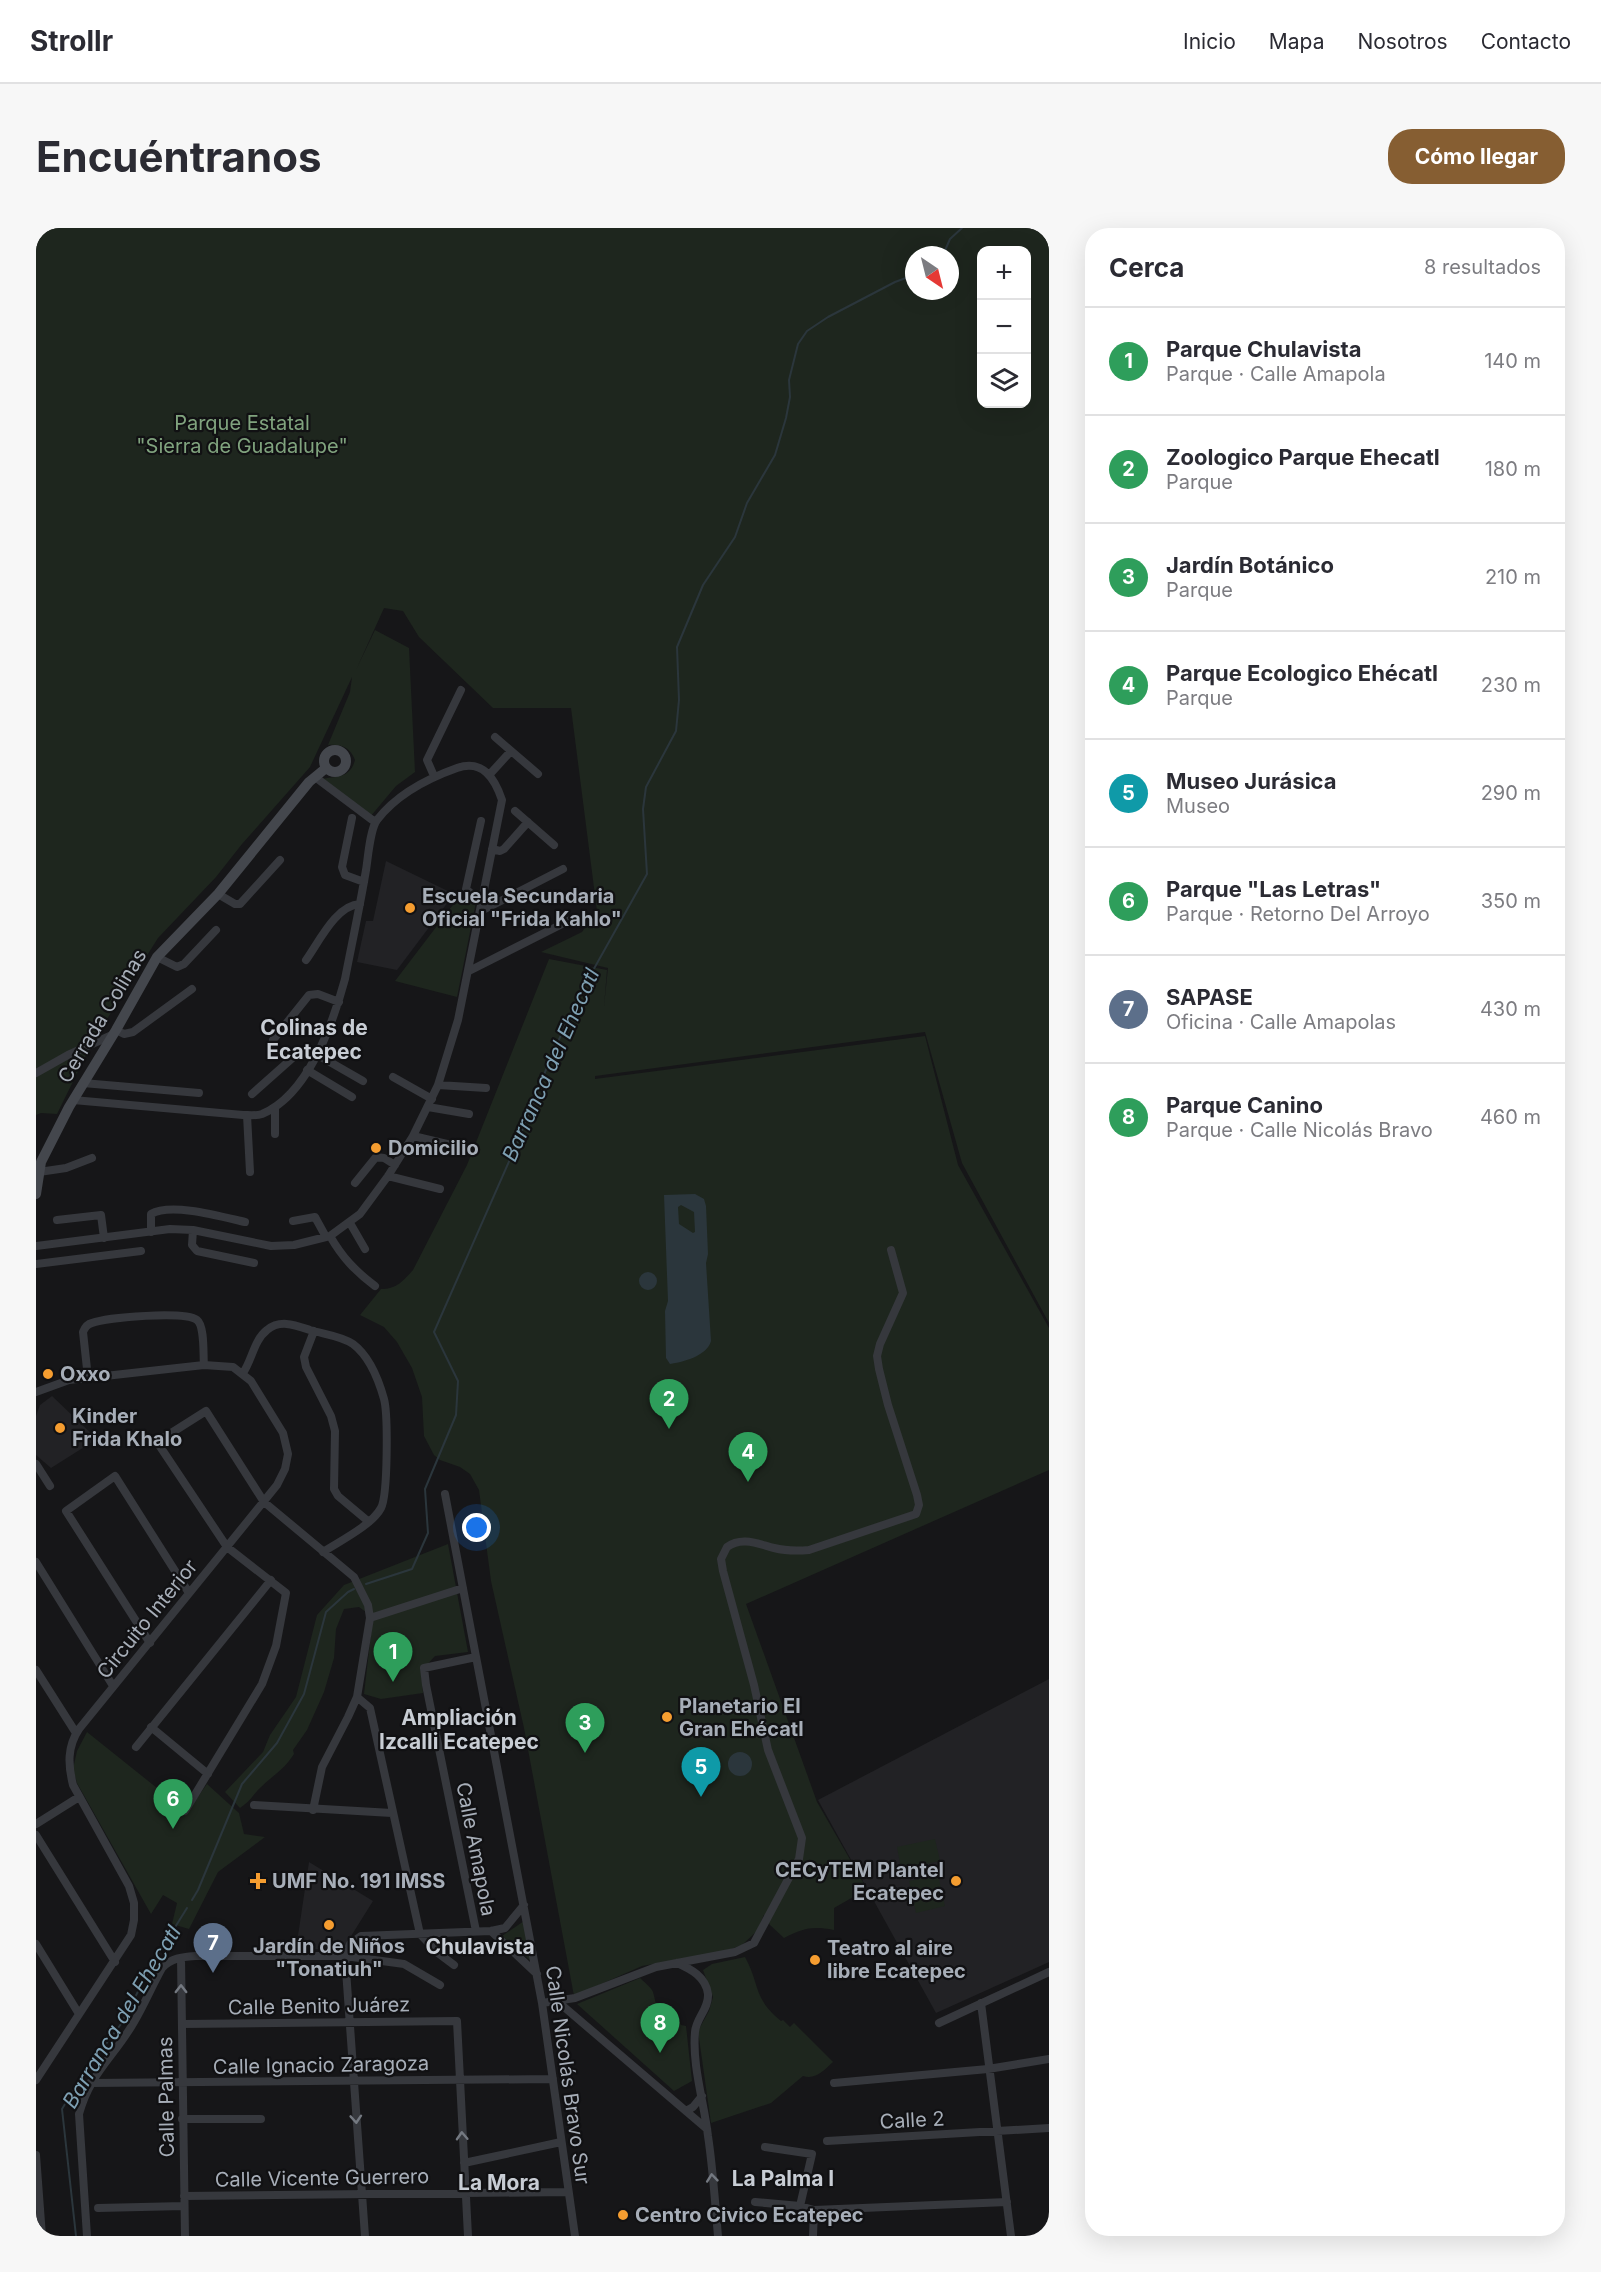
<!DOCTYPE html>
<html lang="es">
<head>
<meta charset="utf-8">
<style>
	:root { --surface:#fff; --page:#f7f7f7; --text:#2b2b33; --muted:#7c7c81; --line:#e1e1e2; --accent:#865e32 }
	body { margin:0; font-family:Inter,sans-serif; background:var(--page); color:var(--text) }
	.controls { position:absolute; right:18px; top:18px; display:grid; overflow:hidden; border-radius:12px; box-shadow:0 6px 24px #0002 }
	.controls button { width:54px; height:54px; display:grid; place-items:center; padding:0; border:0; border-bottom:2px solid var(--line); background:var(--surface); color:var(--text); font:30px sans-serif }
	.compass { position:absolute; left:869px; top:18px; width:54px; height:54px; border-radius:50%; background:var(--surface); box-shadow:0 6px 24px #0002; rotate:145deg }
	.you { position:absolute; left:441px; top:1300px; width:21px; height:21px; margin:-15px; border:4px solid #fff; border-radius:50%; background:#1a73e8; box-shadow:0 0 0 9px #1a73e833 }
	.badge { display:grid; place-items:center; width:39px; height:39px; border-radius:50%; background:var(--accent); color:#fff; font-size:20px; font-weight:700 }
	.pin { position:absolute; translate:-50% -50px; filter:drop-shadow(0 2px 3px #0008) }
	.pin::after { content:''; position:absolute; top:32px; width:21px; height:18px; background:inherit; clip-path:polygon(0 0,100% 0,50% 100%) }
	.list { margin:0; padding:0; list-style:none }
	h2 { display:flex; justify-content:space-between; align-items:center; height:78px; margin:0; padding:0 24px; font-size:26px }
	h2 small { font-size:20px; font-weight:400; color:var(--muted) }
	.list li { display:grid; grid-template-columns:39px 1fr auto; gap:18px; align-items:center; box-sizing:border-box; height:108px; padding:0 24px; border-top:2px solid var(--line) }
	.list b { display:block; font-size:22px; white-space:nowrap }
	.list p { margin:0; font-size:20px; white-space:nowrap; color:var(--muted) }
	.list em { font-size:20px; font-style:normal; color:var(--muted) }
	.icon { flex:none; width:33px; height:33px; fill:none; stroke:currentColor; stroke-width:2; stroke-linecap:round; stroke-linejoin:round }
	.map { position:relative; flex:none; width:1013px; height:2008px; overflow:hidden; border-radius:24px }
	header { display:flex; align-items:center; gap:36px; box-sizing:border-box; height:84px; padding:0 30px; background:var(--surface); border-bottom:2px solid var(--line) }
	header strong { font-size:28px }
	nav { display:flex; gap:33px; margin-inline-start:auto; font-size:21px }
	.intro { display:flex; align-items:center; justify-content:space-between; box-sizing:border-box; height:144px; padding:0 36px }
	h1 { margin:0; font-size:42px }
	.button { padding:15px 27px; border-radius:24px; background:var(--accent); color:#fff; font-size:21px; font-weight:700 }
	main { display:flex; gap:36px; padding:0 36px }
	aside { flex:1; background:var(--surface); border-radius:24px; box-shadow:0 6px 24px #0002 }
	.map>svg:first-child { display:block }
	.built { fill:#222225 }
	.green { fill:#1e261e; fill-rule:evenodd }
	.water { fill:#2b363c; fill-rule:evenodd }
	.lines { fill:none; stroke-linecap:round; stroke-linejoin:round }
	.stream { stroke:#2b363c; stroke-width:2 }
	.street { stroke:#36383d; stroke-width:8 }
	.secondary { stroke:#44474d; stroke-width:10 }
	.oneway { stroke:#747981 }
	.poi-dot { fill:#f59d30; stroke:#111113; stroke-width:2 }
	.labels { text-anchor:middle; stroke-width:4.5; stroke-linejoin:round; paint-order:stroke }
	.park-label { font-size:20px; fill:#80a37e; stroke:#111113 }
	.poi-label { font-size:20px; font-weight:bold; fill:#a7aeb8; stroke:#111113; text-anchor:start }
	.street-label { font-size:20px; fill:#a7aeb8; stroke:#111113 }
	.neighbourhood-label { font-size:21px; font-weight:bold; fill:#c8cdd4; stroke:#111113 }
	.water-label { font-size:21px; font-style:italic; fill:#7ea0b3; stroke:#111113 }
</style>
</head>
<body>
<header>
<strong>Strollr</strong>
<nav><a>Inicio</a><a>Mapa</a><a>Nosotros</a><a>Contacto</a></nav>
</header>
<div class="intro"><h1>Encuéntranos</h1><a class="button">Cómo llegar</a></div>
<main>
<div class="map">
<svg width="1013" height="2008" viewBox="0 0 1013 2008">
	<rect width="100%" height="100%" fill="#161618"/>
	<path class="built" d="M350,633L418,666L361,742L321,734L330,693H337Z
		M16,1168L61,1211L15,1240L0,1227V1188L4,1177Z
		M1013,1451V1734L900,1785L782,1572Z
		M273,1634L337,1673L307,1721H260Z"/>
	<path class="green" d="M0,0H1013V1095L926,935L889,804L559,848V851L889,808L922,937L1013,1100V1242L710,1376L781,1574L831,1661L798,1680V1702C776,1698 768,1700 748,1710L734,1697L728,1687L721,1703L706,1717L690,1723L606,1738L538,1768L488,1500L455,1353L443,1262L434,1246L424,1239L404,1232L398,1227L388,1208L386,1169L376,1140L361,1114L348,1099L324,1087L345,1061C361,1061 367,1053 377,1042L431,937L513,731L571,742L568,778L572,740L505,724L546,704L561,683L535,480H457L383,409L367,383L348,380L320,442L339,402L373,420L379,544L360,558L334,589L285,551C300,548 314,551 319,532C314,519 305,516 292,517L314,464L316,449L274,539L206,616L180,649L122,710L56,815L21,886L5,885L0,887ZM945,22H990V176H945ZM878,27H914V63H878Z
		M423,669L440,674L421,769L359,753Z
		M412,1316L432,1424L399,1428L385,1443L387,1465L345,1471L328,1466L337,1389L323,1379L308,1381L300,1401L298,1430L288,1464L271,1502L257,1522L258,1526C247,1543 237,1547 224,1560C216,1568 215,1573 204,1580L189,1564L227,1524L234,1507L260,1469L281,1387L308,1357Z
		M51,1504L151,1584L171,1556L203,1585L208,1606L229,1609L182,1644L153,1701L136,1696L141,1675L127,1667L115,1686L41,1555L37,1541L41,1523Z
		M899,1611L904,1633L865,1641L861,1619Z
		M902,1647L909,1678L880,1685L873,1653Z
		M488,1693L496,1734L466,1708Z
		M709,1729C724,1756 717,1771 745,1793L747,1792L754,1799L758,1795L797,1834C788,1842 780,1852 767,1848L735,1875L675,1895L662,1803L673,1783L677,1769L667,1742L676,1736Z
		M604,1750C608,1754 615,1759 617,1764C621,1779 622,1795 642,1791L645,1797L650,1798L656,1853L638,1863L541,1776Z"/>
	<path class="water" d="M659,966L668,971L670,978L672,1026L670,1035L675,1113C671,1128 647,1134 634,1136L630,1130L629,1083L632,1073L628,967ZM645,977L658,984L659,1004L657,1005L643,996L642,979Z
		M603 1053a9 9 0 1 1 18 0a9 9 0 1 1-18 0Z
		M692 1536a12 12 0 1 1 24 0a12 12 0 1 1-24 0Z"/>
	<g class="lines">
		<path class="stream" d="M907,27L914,11L926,0
			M330,1356L376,1341L392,1305L389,1261L420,1187L422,1153L398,1104L482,913L513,834L541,771L611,646L607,581L610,559L640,503L643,472L641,419L667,357L699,309L711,275L739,227L750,190L754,169L753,152L762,116L771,103L792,89L859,54L878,47
			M156,1672L162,1662L206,1556L241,1515L268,1466L290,1384L312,1364L318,1361
			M40,2008L26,1881L46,1848L85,1796L118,1733L151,1680"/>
		<path class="street" d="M459,509L502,546
			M454,546L475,523
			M398,548L391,532L425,462
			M279,549L339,594
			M479,583L518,617
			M316,590L306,639L309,647L328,654
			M445,593L430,661L440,670L447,671
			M456,621L464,623L468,621L492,594
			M182,666L199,676H204L244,632
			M445,683L527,641
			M121,729L141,739L148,736L180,702
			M270,732C283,714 300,677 324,676
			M433,743L538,690
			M80,802L88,806L97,804L156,761
			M237,812L273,767L282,766L303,774
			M280,826L327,853
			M271,842L316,869
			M0,845L32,827L76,807
			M357,849L396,871
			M47,855L163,865
			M402,857L450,860
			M216,866L261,826L267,825L278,830
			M392,879L433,886
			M211,887L214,944
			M239,906V879
			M377,908L428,920
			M3,944L30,940L56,930
			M352,948L404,961
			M319,955L340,929L348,930L359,937
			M21,992L65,987L68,1010
			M257,993L279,989L290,1009
			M314,995L329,1021
			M157,1002L156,1017L161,1023L218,1035
			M115,1004V986C135,974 187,989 209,994
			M294,1008C306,1029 319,1043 339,1058
			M0,1018L134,1001L157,1002L235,1018L258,1017L294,1008L324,986L352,948L377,908L402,857L422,792L466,572C459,551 447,531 421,540C390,551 361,566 341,592C334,601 332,630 330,642C324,678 316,715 309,751C297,795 272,867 226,886C220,888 213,887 207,887L37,872
			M0,1036L105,1023
			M278,1103L268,1129L270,1139L295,1188L299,1203L298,1261L302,1268L333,1294
			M207,1145C216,1132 218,1112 231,1102C244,1091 259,1097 274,1102C287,1106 306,1108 317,1116C333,1128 343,1153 348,1171C352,1186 352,1267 345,1280C336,1297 304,1313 287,1324
			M52,1150L47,1104C49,1099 51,1096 56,1095C71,1089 149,1083 161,1092C169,1098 167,1128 168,1137
			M0,1164L33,1152L168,1137L197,1139L215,1153L247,1205L252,1226L249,1241L241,1257L43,1501C31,1519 32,1537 37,1557L93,1658L98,1675V1692L95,1707L0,1852
			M0,1236L14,1258
			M409,1266L506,1775L539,2008
			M0,1334L77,1458
			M334,1390L427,1360
			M114,1415L30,1283L79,1248L153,1365
			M440,1429L388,1440L390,1457L440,1703
			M0,1442L40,1505
			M321,1469L334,1480L384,1706L402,1725L418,1737
			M115,1499L172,1546
			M100,1519L235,1352
			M218,1577L356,1585
			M149,1583L226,1456L240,1418L250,1365L191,1319L121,1214L170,1183L228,1274L318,1349L332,1377L334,1390L321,1469L312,1489L286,1539L277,1582
			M0,1596L43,1569
			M0,1607L79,1734
			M455,1703L501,1746
			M0,1716L43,1786
			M309,1728L329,2008
			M309,1728L314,1716L325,1708L455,1703L469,1700L488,1677
			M145,1730L149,2008
			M641,1735C655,1741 670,1749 672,1766C673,1781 660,1790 659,1804C656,1838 668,1874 672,1908C677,1941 679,1975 682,2008
			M521,1773L671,1901
			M506,1775L539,1770L620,1739L699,1724L718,1715L763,1631L766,1610L732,1522L718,1457L687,1343L685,1331L691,1319C706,1308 722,1316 738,1320C750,1323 761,1323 773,1322L880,1286L883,1277L881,1267L852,1177L843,1141L841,1128L844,1116L867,1065L855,1022
			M945,1775L975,2008
			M903,1795L1013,1744
			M146,1796L421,1793L432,2008
			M54,1855L517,1851
			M798,1855L952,1841L1013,1831
			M650,1883L657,1879L666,1868
			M146,1891H225
			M791,1913L1013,1900
			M729,1919L776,1926L764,1978
			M0,1927L6,2008
			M428,1935L525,1914
			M148,1968L532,1964
			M719,1974L764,1978L778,1982L971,1974
			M62,1980L148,1978
			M51,2008L43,1886C54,1845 78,1829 98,1794C108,1777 116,1758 126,1740C135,1730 146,1729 159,1728H309L368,1736L404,1757
			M777,2008L778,1982"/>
		<path class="secondary" d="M288 533a11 11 0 1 1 22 0a11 11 0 1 1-22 0Z
			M0,966L5,934L33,879L80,802L121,729L182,666L273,554L290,540"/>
	</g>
	<defs><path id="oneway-chevron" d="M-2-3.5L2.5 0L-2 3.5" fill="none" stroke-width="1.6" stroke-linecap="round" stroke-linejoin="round" transform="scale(1.5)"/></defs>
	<g class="oneway">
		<use href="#oneway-chevron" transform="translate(145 1761) rotate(-90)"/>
		<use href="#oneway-chevron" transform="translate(320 1891) rotate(86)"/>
		<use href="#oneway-chevron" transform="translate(426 1908) rotate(-93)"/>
		<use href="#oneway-chevron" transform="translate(676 1950) rotate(-96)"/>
	</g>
	<g class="poi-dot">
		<circle cx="374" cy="680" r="6"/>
		<circle cx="340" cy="920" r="6"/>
		<circle cx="12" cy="1146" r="6"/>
		<circle cx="24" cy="1200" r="6"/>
		<circle cx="631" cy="1489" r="6"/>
		<path d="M219 1644h6v6h6v6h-6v6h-6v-6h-6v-6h6z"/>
		<circle cx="920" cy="1653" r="6"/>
		<circle cx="293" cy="1697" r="6"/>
		<circle cx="779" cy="1732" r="6"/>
		<circle cx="587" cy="1987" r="6"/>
	</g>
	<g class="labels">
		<g class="park-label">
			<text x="206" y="202">Parque Estatal<tspan x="206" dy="23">"Sierra de Guadalupe"</tspan></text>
		</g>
		<g class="poi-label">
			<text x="386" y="675">Escuela Secundaria<tspan x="386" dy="23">Oficial "Frida Kahlo"</tspan></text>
			<text x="352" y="927">Domicilio</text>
			<text x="24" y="1153">Oxxo</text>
			<text x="36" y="1195">Kinder<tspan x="36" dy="23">Frida Khalo</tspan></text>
			<text x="643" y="1485">Planetario El<tspan x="643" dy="23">Gran Ehécatl</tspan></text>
			<text x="908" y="1649" text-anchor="end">CECyTEM Plantel<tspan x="908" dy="23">Ecatepec</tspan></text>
			<text x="236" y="1660">UMF No. 191 IMSS</text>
			<text x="293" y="1725" text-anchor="middle">Jardín de Niños<tspan x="293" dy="23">"Tonatiuh"</tspan></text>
			<text x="791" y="1727">Teatro al aire<tspan x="791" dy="23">libre Ecatepec</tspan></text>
			<text x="599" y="1994">Centro Civico Ecatepec</text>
		</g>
		<g class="street-label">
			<text transform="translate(66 788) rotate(-59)" y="7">Cerrada Colinas</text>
			<text transform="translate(111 1391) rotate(-51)" y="7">Circuito Interior</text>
			<text transform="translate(440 1621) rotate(79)" y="7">Calle Amapola</text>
			<text transform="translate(283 1778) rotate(-1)" y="7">Calle Benito Juárez</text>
			<text transform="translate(285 1837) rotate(-1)" y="7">Calle Ignacio Zaragoza</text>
			<text transform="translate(532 1847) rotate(82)" y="7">Calle Nicolás Bravo Sur</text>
			<text transform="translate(130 1869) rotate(-91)" y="7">Calle Palmas</text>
			<text transform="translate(876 1892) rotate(-3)" y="7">Calle 2</text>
			<text transform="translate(286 1950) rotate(-1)" y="7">Calle Vicente Guerrero</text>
		</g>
		<g class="neighbourhood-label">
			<text x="278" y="807">Colinas de<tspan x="278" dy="24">Ecatepec</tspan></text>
			<text x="423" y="1497">Ampliación<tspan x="423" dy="24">Izcalli Ecatepec</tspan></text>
			<text x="444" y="1726">Chulavista</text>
			<text x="747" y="1958">La Palma I</text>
			<text x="463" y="1962">La Mora</text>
		</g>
		<g class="water-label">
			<text transform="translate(515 837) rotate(-66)" y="7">Barranca del Ehecatl</text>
			<text transform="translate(86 1789) rotate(-59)" y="7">Barranca del Ehecatl</text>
		</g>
	</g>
</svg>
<div class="controls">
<button>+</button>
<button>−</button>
<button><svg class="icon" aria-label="layers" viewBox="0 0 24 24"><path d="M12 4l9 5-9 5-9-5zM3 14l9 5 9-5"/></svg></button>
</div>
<svg class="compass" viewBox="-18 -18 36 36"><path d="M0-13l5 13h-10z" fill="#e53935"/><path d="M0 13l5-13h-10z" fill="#7c7c81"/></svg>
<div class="you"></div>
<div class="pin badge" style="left:357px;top:1454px;background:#2e9e5b">1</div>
<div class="pin badge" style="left:633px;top:1201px;background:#2e9e5b">2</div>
<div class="pin badge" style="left:549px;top:1525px;background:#2e9e5b">3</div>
<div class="pin badge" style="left:712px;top:1254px;background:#2e9e5b">4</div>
<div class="pin badge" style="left:665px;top:1569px;background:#0f9aa8">5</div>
<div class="pin badge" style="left:137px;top:1601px;background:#2e9e5b">6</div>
<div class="pin badge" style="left:177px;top:1745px;background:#5c6f8a">7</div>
<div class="pin badge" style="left:624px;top:1825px;background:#2e9e5b">8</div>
</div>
<aside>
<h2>Cerca<small>8 resultados</small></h2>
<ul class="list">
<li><span class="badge" style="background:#2e9e5b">1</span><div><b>Parque Chulavista</b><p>Parque · Calle Amapola</p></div><em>140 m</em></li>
<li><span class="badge" style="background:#2e9e5b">2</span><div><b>Zoologico Parque Ehecatl</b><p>Parque</p></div><em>180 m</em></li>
<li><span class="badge" style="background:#2e9e5b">3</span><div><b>Jardín Botánico</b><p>Parque</p></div><em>210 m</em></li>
<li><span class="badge" style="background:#2e9e5b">4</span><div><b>Parque Ecologico Ehécatl</b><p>Parque</p></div><em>230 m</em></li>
<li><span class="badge" style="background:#0f9aa8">5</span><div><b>Museo Jurásica</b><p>Museo</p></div><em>290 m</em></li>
<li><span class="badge" style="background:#2e9e5b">6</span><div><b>Parque &quot;Las Letras&quot;</b><p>Parque · Retorno Del Arroyo</p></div><em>350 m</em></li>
<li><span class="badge" style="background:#5c6f8a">7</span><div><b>SAPASE</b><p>Oficina · Calle Amapolas</p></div><em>430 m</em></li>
<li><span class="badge" style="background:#2e9e5b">8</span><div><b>Parque Canino</b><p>Parque · Calle Nicolás Bravo</p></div><em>460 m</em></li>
</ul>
</aside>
</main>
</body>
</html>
